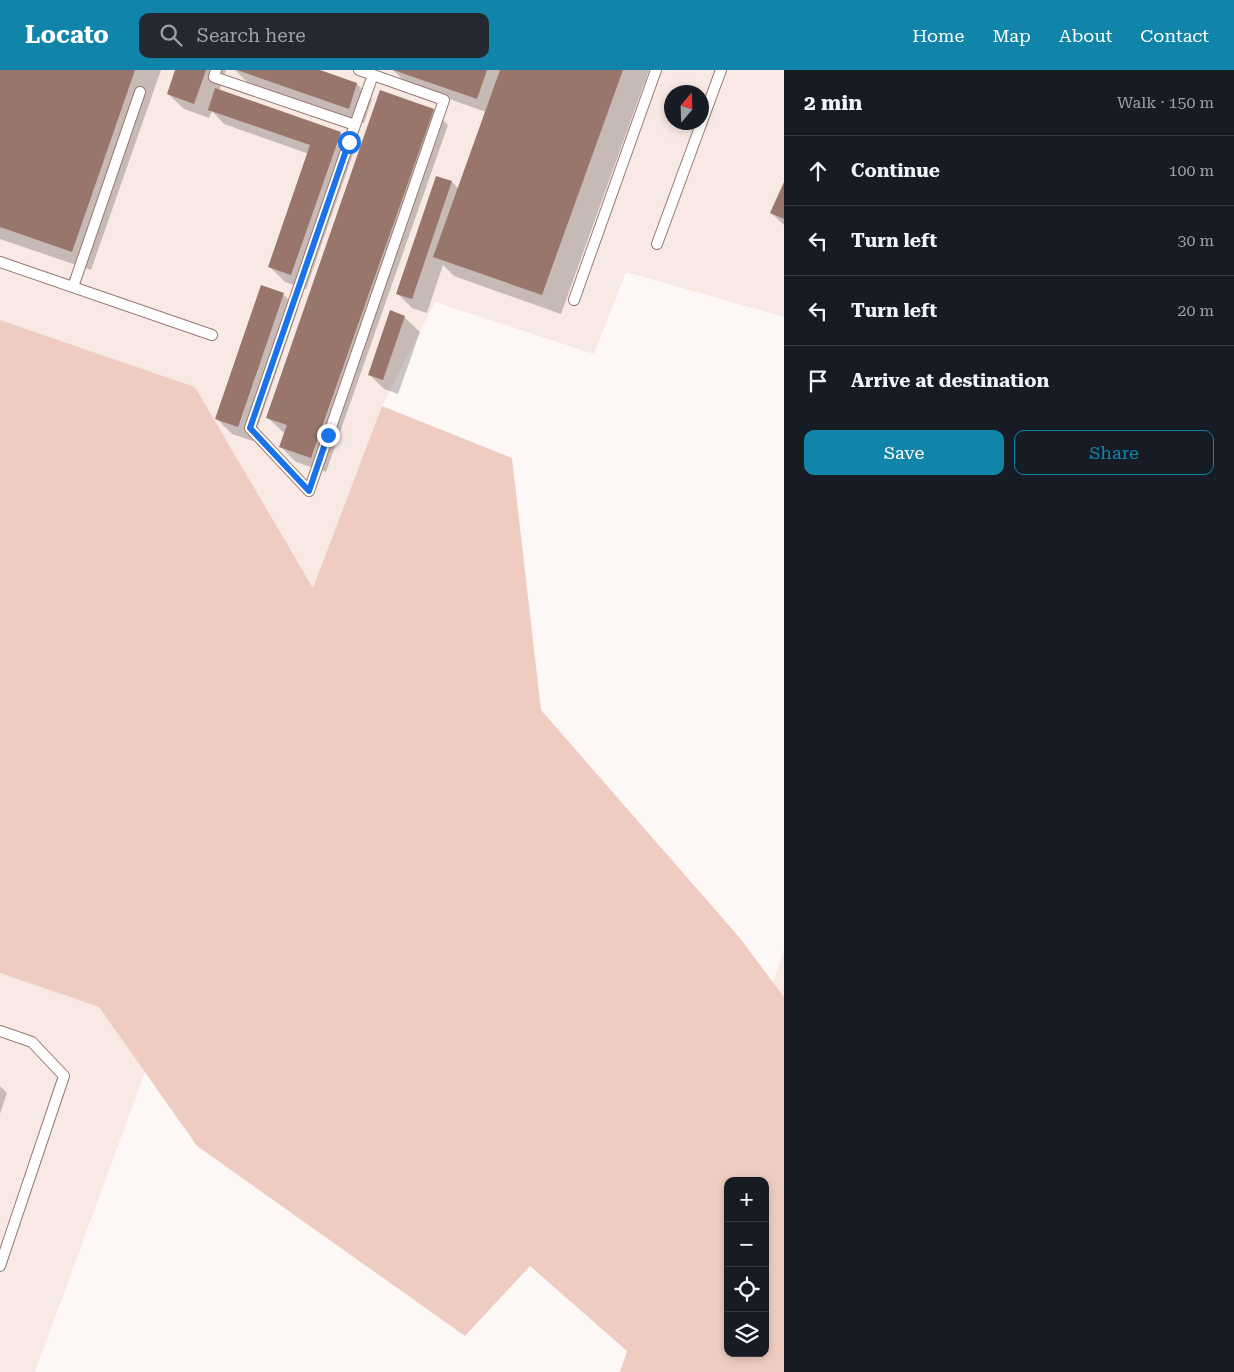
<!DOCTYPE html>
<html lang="en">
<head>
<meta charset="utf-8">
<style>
	:root { --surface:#171b24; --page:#242831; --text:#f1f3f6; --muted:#9ea1a6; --line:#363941; --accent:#1184aa }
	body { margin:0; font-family:"Roboto Serif",serif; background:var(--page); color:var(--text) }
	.controls { position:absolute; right:15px; bottom:15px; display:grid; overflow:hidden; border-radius:10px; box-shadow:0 2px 8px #0003 }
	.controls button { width:45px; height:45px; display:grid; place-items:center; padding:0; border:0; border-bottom:1px solid var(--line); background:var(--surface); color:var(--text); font:25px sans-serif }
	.compass { position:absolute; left:664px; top:15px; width:45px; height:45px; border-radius:50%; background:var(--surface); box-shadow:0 2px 8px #0003; rotate:19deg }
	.stop { position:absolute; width:15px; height:15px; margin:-11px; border:4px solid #1a73e8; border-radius:50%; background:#fff }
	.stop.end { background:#1a73e8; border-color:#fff; box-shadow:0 1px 5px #0008 }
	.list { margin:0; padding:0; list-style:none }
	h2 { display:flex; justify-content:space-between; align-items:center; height:65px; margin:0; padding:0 20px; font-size:21px }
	h2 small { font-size:16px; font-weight:400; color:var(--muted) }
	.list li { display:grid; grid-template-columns:32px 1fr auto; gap:15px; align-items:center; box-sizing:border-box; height:70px; padding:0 20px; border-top:1px solid var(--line) }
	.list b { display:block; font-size:19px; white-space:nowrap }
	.list em { font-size:16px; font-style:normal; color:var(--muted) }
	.actions { display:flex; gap:10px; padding:15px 20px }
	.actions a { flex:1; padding:11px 0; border:1px solid var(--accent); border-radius:10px; text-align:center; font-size:18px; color:var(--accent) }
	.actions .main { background:var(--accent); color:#fff }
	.icon { flex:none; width:28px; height:28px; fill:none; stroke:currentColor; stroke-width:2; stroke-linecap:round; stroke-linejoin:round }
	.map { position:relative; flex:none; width:784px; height:1302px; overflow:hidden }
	header { display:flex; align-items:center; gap:30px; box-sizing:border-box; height:70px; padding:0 25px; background:var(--accent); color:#fff }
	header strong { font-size:24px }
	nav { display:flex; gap:28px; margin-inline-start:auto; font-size:18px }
	.search { width:350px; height:45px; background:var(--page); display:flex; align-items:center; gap:12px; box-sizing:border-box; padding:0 18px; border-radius:10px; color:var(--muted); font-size:19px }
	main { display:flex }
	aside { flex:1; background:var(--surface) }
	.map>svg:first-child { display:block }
	.built { fill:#f9e9e4; fill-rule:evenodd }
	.green { fill:#efccc1; fill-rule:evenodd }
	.shadow { fill:#0003 }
	.building { fill:#99766b }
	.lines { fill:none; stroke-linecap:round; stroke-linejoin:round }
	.service-casing { stroke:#967970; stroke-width:12 }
	.service { stroke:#fff; stroke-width:10 }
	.route { stroke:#1a73e8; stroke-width:6 }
</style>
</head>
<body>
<header>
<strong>Locato</strong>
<div class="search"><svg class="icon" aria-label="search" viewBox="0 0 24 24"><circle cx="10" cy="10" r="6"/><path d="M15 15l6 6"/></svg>Search here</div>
<nav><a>Home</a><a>Map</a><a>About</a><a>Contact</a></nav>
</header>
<main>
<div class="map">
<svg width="784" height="1302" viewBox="0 0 784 1302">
	<rect width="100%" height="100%" fill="#fdf7f5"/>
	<path class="built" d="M0,0H784V247L626,202L594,284L435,232L382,336L313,518L195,317L0,250ZM672,22H702V52H672Z
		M784,879V927L773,912Z
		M0,903L99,937L145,1002L35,1302H0Z"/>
	<path class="green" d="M0,250L195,317L313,518L382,336L512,388L541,640L739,867L784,927V1302H620L627,1281L530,1196L465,1266L197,1076L99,937L0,903ZM728,1111H765V1283H728Z"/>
	<path class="shadow" d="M0,0H161L91,200L0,169Z
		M177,0H226L219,21L340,63L355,78L306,219L285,212L270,197L309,84L224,54L212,41L209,48L184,39L168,24Z
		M235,0H316L357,14L372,29L364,53L248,13Z
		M393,0H649L561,244L454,206L443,195L427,243L412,238L397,223L437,107L452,112L459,119L486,42L407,14Z
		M433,40L448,55L326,402L296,392L281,377L285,364L267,347Z
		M784,115V155L771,143Z
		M283,224L298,239L253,371L232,364L217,349Z
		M404,247L420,262L398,324L384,319L369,304Z
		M0,1016L7,1023L0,1044Z"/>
	<path class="building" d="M0,0H135L72,182L0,157Z
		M175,0H206L194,34L167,24Z
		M237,0H320L357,13L349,39Z
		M393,0H487L477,29Z
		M500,0H623L542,225L433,187Z
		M215,18L341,62L291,205L268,197L310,75L208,40Z
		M380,20L434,39L311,388L279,377L287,355L266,348Z
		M436,106L452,111L412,229L396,224Z
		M784,112V149L770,143Z
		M261,215L284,223L238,357L215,349Z
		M390,240L405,246L383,310L368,305Z"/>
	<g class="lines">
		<g class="service-casing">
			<path id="service" d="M216,0L214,7L355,55L250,358L309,421L444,30L359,0
				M355,55L373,5
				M657,174L721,0
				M0,192L212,265
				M73,217L140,22
				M574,230L656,0
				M0,961L32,972L64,1006L0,1196"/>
		</g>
		<use href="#service" class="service"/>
	</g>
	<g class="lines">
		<path class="route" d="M328,365L309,421L250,358L349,72"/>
	</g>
</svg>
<div class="controls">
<button>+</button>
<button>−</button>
<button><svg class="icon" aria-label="locate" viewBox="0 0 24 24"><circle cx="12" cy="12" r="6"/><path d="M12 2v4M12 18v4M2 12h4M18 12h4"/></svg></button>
<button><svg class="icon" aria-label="layers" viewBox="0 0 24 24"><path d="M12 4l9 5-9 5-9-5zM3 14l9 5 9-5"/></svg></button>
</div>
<svg class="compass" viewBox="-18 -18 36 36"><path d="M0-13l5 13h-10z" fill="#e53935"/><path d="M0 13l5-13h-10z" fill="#9ea1a6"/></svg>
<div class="stop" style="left:349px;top:72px"></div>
<div class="stop end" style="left:328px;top:365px"></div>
</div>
<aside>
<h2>2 min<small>Walk · 150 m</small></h2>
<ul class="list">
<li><svg class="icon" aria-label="ahead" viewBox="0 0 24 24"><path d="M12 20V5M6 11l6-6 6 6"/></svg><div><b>Continue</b></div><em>100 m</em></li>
<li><svg class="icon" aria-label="left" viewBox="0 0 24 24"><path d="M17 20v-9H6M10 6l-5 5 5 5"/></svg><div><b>Turn left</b></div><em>30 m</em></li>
<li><svg class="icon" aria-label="left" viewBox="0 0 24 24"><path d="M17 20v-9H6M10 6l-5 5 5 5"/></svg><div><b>Turn left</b></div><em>20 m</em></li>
<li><svg class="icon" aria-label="arrive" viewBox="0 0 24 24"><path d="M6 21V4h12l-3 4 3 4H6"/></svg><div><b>Arrive at destination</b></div></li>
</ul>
<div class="actions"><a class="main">Save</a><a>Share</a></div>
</aside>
</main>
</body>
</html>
